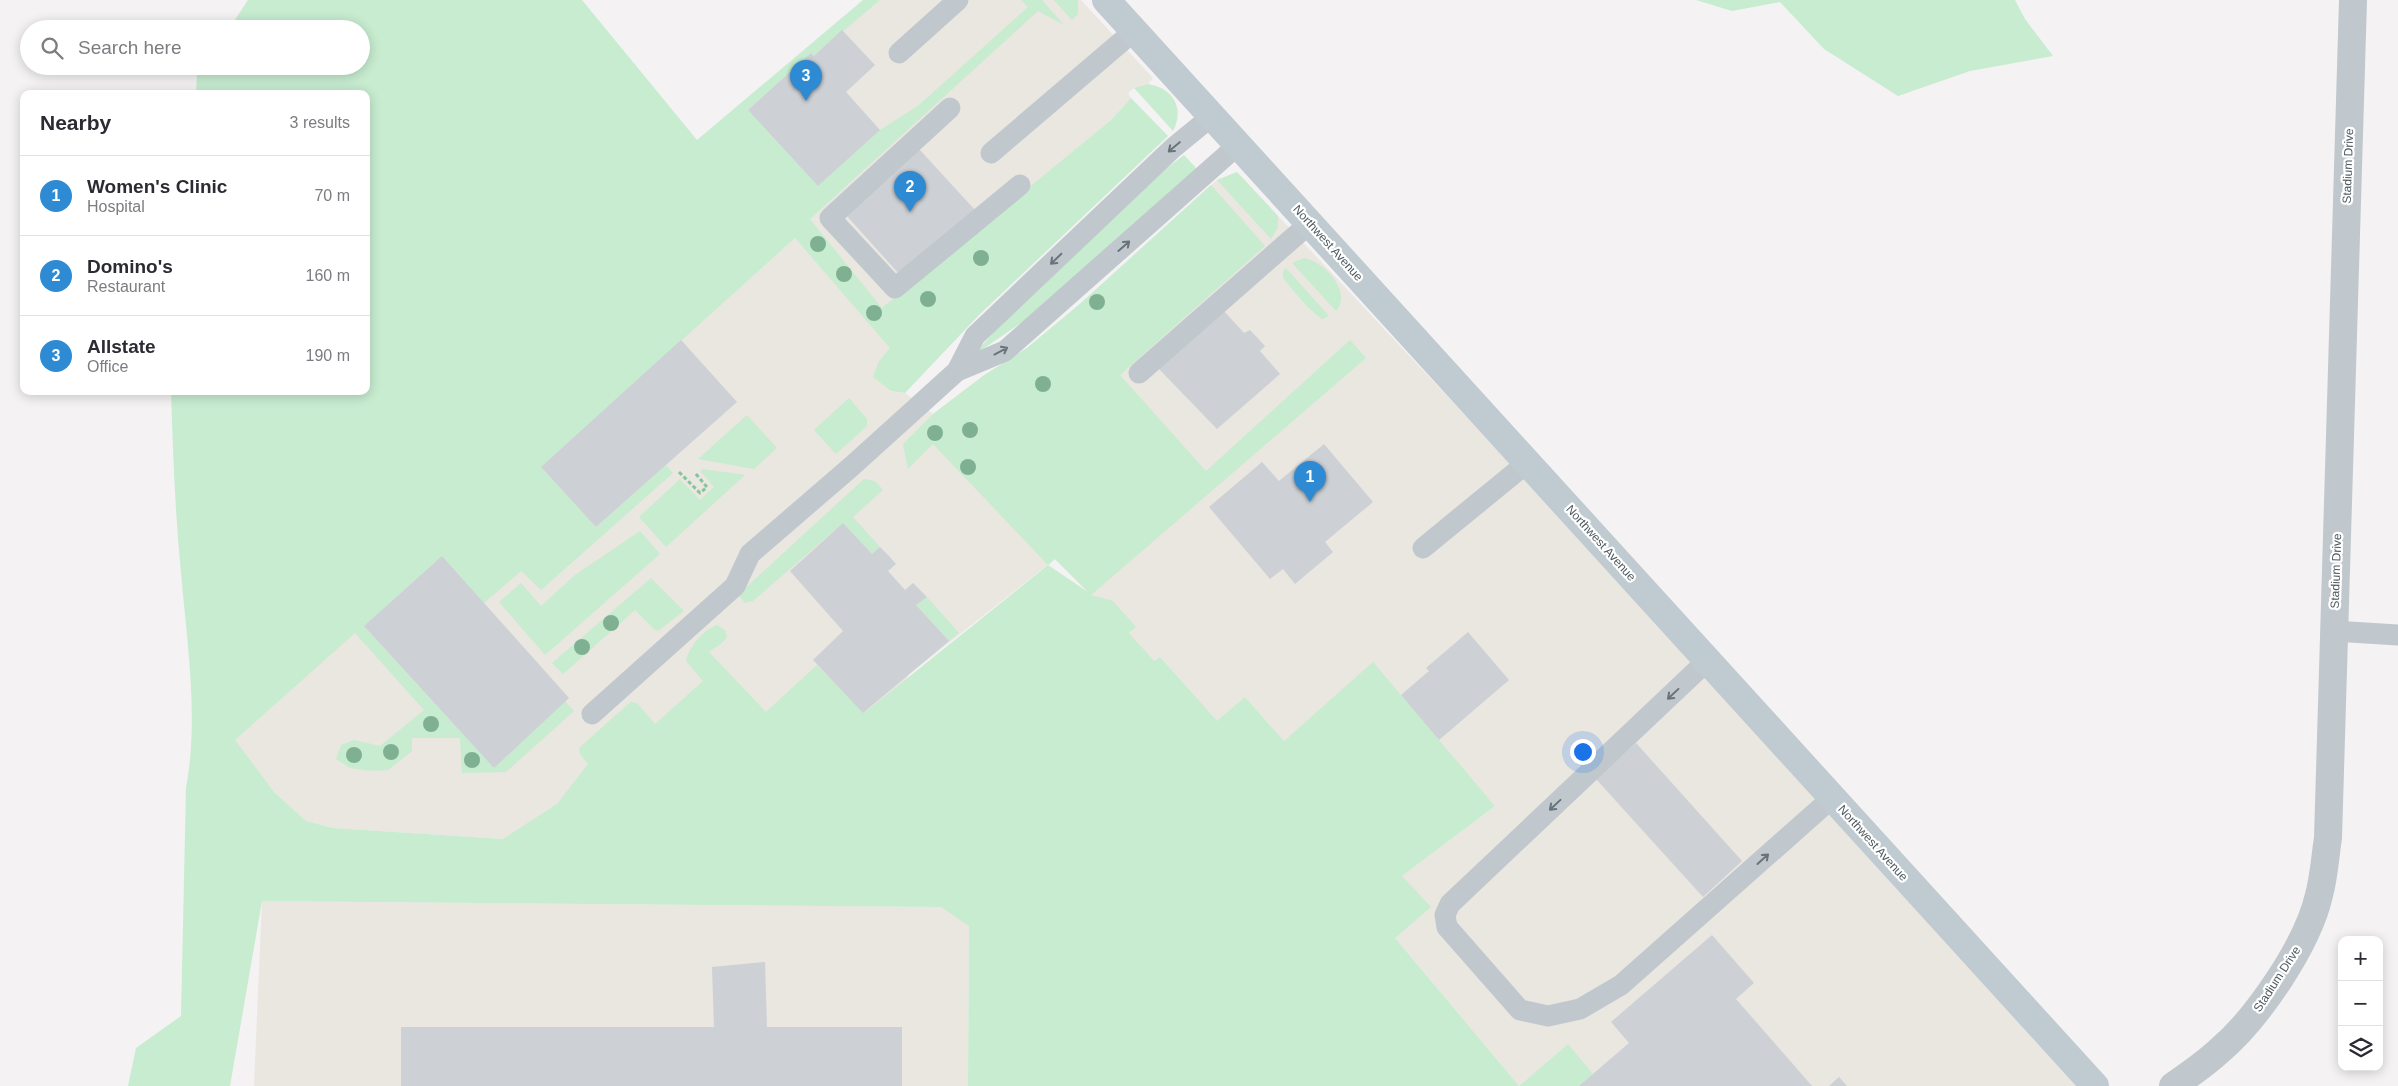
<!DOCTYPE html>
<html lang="en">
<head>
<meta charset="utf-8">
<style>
	:root { --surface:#fff; --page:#f7f7f7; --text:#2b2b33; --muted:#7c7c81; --line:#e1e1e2; --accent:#2e8bd3 }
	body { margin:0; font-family:Helvetica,sans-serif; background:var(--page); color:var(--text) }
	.controls { position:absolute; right:15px; bottom:15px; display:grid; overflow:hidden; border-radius:10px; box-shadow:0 2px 12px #0003 }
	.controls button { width:45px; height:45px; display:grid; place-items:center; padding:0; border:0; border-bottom:1px solid var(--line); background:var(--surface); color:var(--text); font:25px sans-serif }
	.you { position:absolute; left:1582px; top:751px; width:18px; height:18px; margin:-12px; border:4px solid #fff; border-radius:50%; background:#1a73e8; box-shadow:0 0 0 8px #1a73e833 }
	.badge { display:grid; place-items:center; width:32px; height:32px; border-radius:50%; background:var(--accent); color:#fff; font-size:16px; font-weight:700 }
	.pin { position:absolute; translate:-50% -41px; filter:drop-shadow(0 1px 2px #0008) }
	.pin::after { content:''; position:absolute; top:26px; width:18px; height:15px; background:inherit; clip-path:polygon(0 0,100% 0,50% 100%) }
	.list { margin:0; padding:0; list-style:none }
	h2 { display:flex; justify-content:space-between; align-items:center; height:65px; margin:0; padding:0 20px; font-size:21px }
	h2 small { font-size:16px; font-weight:400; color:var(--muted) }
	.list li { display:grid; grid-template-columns:32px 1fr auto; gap:15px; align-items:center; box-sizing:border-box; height:80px; padding:0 20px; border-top:1px solid var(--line) }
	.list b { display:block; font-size:19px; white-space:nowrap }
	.list p { margin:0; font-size:16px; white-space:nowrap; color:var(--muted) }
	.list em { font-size:16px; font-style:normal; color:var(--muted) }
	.icon { flex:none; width:28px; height:28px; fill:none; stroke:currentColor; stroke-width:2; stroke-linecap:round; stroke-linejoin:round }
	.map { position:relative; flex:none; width:2398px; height:1086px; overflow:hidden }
	.search { position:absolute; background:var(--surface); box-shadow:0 2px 12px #0003; left:20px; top:20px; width:350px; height:55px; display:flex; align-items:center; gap:12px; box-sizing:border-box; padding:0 18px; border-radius:28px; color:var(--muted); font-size:19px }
	.panel { position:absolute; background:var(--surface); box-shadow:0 2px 12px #0003; left:20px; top:90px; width:350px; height:305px; border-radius:10px }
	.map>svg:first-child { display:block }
	.commercial { fill:#eae6e0 }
	.green { fill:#c7ecd0; fill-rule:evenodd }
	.building { fill:#cdd0d4 }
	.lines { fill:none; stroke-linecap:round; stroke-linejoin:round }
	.path { stroke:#82c79c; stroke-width:3; stroke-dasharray:4 2.5; stroke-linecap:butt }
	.lane { stroke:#c0c8cd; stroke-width:21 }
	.street { stroke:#c0c8cd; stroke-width:28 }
	.secondary { stroke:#c0cbd1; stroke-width:28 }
	.tree { fill:#80b092 }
	.oneway { stroke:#69747a }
	.labels { text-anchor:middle; stroke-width:4.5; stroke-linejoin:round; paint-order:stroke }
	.street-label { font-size:12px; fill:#4c585e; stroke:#fff }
</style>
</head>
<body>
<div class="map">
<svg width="2398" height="1086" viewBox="0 0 2398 1086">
	<rect width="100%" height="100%" fill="#f4f2f3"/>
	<path class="commercial" d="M880,0H1081L1153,78L1148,84L1134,88L1128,93L1131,98L1111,120L882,309L810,219L748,110L811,53L814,55Z
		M1237,172L1640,602L2077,1086H1579L1568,1044L1519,1086L1395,938L1402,876L1495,806L1373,663L1284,741L1245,697L1217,722L1160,657L1154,662L1129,633L1136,627L1091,595L1055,559L908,675V783L503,839L333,828L306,821L274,792L234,740L795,238L891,348L879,361L890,391L905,393L933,414L983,376L1027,348L1081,303L1217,180Z
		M262,901L941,907L969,925L968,1086H254Z"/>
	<path class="green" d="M248,0H582L697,140L863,0H880L814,56L811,53L748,110L818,186L880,130L919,105L1028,7L1021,0H1042L1064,25L1038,11L810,219L882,308L1111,120L1131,98L1168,136L979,315L905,393L891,391L873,377L879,361L890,348L795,238L541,467L596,527L666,465L673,473L541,590L521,571L484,603L442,556L364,626L494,768L565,701L574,711L506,772L462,773L460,738H412V751L388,770L372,771L350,768L336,759L341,745L354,740L380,746L424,710L355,633L235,740L274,792L306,821L333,828L503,839L557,804L588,764L580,754L579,748L626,706L631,702L637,703L655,724L703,681L686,661C688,648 704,629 717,625L725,630L727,637L722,643L709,652L766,712L817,665L864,713L1048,565L933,444L908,469L903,444L933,414L983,376L1027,348L1081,303L1211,185L1265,246L1120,375L1206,471L1350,340L1366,358L1091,595L1113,601L1136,627L1129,633L1154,661L1160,657L1217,721L1245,697L1284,741L1373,662L1495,806L1402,876L1431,907L1395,938L1519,1086L1568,1044L1593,1074L1579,1086H968L969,926L941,907L262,901L230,1086H128L136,1048L181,1016L186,788C199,719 187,642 181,573C175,512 173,452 171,391H366V94H196L197,74L203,66H361V29H229ZM1055,559L1088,592L1048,565Z
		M1054,0H1078V14L1072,20Z
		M1696,0H2015L2025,19L2053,56L1970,71L1898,96L1824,49L1780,2L1732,11Z
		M1148,84C1173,88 1185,108 1173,131L1134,88Z
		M1184,155L1197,169L1040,310L974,355L1012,311L1159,174Z
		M1237,172L1278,216V227L1271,239L1217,180Z
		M1304,258C1323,261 1353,291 1336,311L1292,263Z
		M1286,268L1329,316L1322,319C1307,309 1295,292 1283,278V271Z
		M849,398L867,419V426L836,454L814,430Z
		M747,415L777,448L754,469L698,459Z
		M703,469L745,475L666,547L639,517L680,479L700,500L714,487L700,471Z
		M864,479L875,481L883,490L853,517L880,547L872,554L843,523L753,601L745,603L739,596L741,592Z
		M640,531L660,554L545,655L499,602L521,583L541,606L575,575Z
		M651,578L684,611L658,631L654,629L635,610L563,674L552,663Z
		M927,597L959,633L949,641L916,605Z"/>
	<path class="building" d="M842,30L875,65L846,92L880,130L818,186L748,110L811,53L814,56Z
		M919,149L975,210L901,276L846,215Z
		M1224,311L1244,333L1250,330L1265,346L1260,351L1280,374L1217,429L1159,369Z
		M681,340L737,402L596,527L541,467Z
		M1324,444L1373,502L1325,542L1333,552L1295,584L1283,569L1270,579L1209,507L1262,462L1279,481Z
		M843,523L872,554L880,547L888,555L896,564L888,571L905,590L913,583L927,597L916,605L949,641L863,713L813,660L843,631L790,571Z
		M442,556L569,698L494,768L364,626Z
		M1468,632L1509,680L1439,740L1401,695L1429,671L1426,668Z
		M1636,743L1742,861L1703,897L1596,779Z
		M1712,935L1754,983L1736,999L1812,1086H1579L1629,1043L1611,1022Z
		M765,962L767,1027H902V1086H401V1027H714L712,967Z
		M1839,1077L1847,1086H1829Z"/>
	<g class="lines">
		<path class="path" d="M679,472L700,493L707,487L695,473"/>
		<path class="lane" d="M899,53L958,0
			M950,108L830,218L895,288L1020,185
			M991,153L1134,31
			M957,371L975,336L1173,148L1212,116
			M1139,373L1310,223
			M1423,548L1528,462
			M2334,631L2398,635
			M1708,660L1450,904L1445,915L1447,927L1520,1010L1548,1016L1580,1009L1621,985L1832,798
			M592,714L735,586L750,554L852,466L957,371L1005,351L1238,145"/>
		<path class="street" d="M2173,1086C2189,1075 2205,1064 2219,1051C2258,1018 2308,944 2319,895C2324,877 2325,857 2328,838L2353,0"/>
		<path class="secondary" d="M1106,0L2095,1086"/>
	</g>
	<g class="tree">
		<circle cx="818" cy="244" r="8"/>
		<circle cx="981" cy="258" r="8"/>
		<circle cx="844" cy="274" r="8"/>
		<circle cx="928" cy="299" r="8"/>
		<circle cx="1097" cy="302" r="8"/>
		<circle cx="874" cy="313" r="8"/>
		<circle cx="1043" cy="384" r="8"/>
		<circle cx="970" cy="430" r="8"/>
		<circle cx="935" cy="433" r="8"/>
		<circle cx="968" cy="467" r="8"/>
		<circle cx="611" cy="623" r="8"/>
		<circle cx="582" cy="647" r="8"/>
		<circle cx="431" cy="724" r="8"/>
		<circle cx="391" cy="752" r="8"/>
		<circle cx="354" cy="755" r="8"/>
		<circle cx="472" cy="760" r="8"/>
	</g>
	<defs><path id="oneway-shaft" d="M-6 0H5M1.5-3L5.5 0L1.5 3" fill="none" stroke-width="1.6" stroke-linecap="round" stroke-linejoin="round" transform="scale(1.25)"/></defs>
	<g class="oneway">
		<use href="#oneway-shaft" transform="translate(1174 147) rotate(140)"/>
		<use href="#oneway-shaft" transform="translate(1124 246) rotate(-41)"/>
		<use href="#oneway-shaft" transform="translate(1056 259) rotate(136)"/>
		<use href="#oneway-shaft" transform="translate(1001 351) rotate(-28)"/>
		<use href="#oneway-shaft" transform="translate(1673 694) rotate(137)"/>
		<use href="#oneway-shaft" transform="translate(1555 805) rotate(137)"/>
		<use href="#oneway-shaft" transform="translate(1763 859) rotate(-42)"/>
	</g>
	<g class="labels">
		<g class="street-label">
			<text transform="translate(2348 166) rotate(-88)" y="4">Stadium Drive</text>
			<text transform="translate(1328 243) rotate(48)" y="4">Northwest Avenue</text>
			<text transform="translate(1601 543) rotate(48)" y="4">Northwest Avenue</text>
			<text transform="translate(2336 571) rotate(-88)" y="4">Stadium Drive</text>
			<text transform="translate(1873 843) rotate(48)" y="4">Northwest Avenue</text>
			<text transform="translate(2277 979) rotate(-57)" y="4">Stadium Drive</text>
		</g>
	</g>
</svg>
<div class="controls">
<button>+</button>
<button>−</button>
<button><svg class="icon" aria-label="layers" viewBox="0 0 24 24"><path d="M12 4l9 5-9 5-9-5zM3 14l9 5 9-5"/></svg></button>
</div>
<div class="you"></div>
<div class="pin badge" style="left:1310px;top:502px">1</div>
<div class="pin badge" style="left:910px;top:212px">2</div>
<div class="pin badge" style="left:806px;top:101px">3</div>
<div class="search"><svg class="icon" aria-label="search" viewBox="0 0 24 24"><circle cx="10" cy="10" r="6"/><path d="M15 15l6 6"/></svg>Search here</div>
<section class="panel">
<h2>Nearby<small>3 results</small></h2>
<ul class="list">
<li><span class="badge">1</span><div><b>Women's Clinic</b><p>Hospital</p></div><em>70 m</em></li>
<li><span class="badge">2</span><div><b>Domino's</b><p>Restaurant</p></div><em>160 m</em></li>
<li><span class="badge">3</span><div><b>Allstate</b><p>Office</p></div><em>190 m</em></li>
</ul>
</section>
</div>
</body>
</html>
